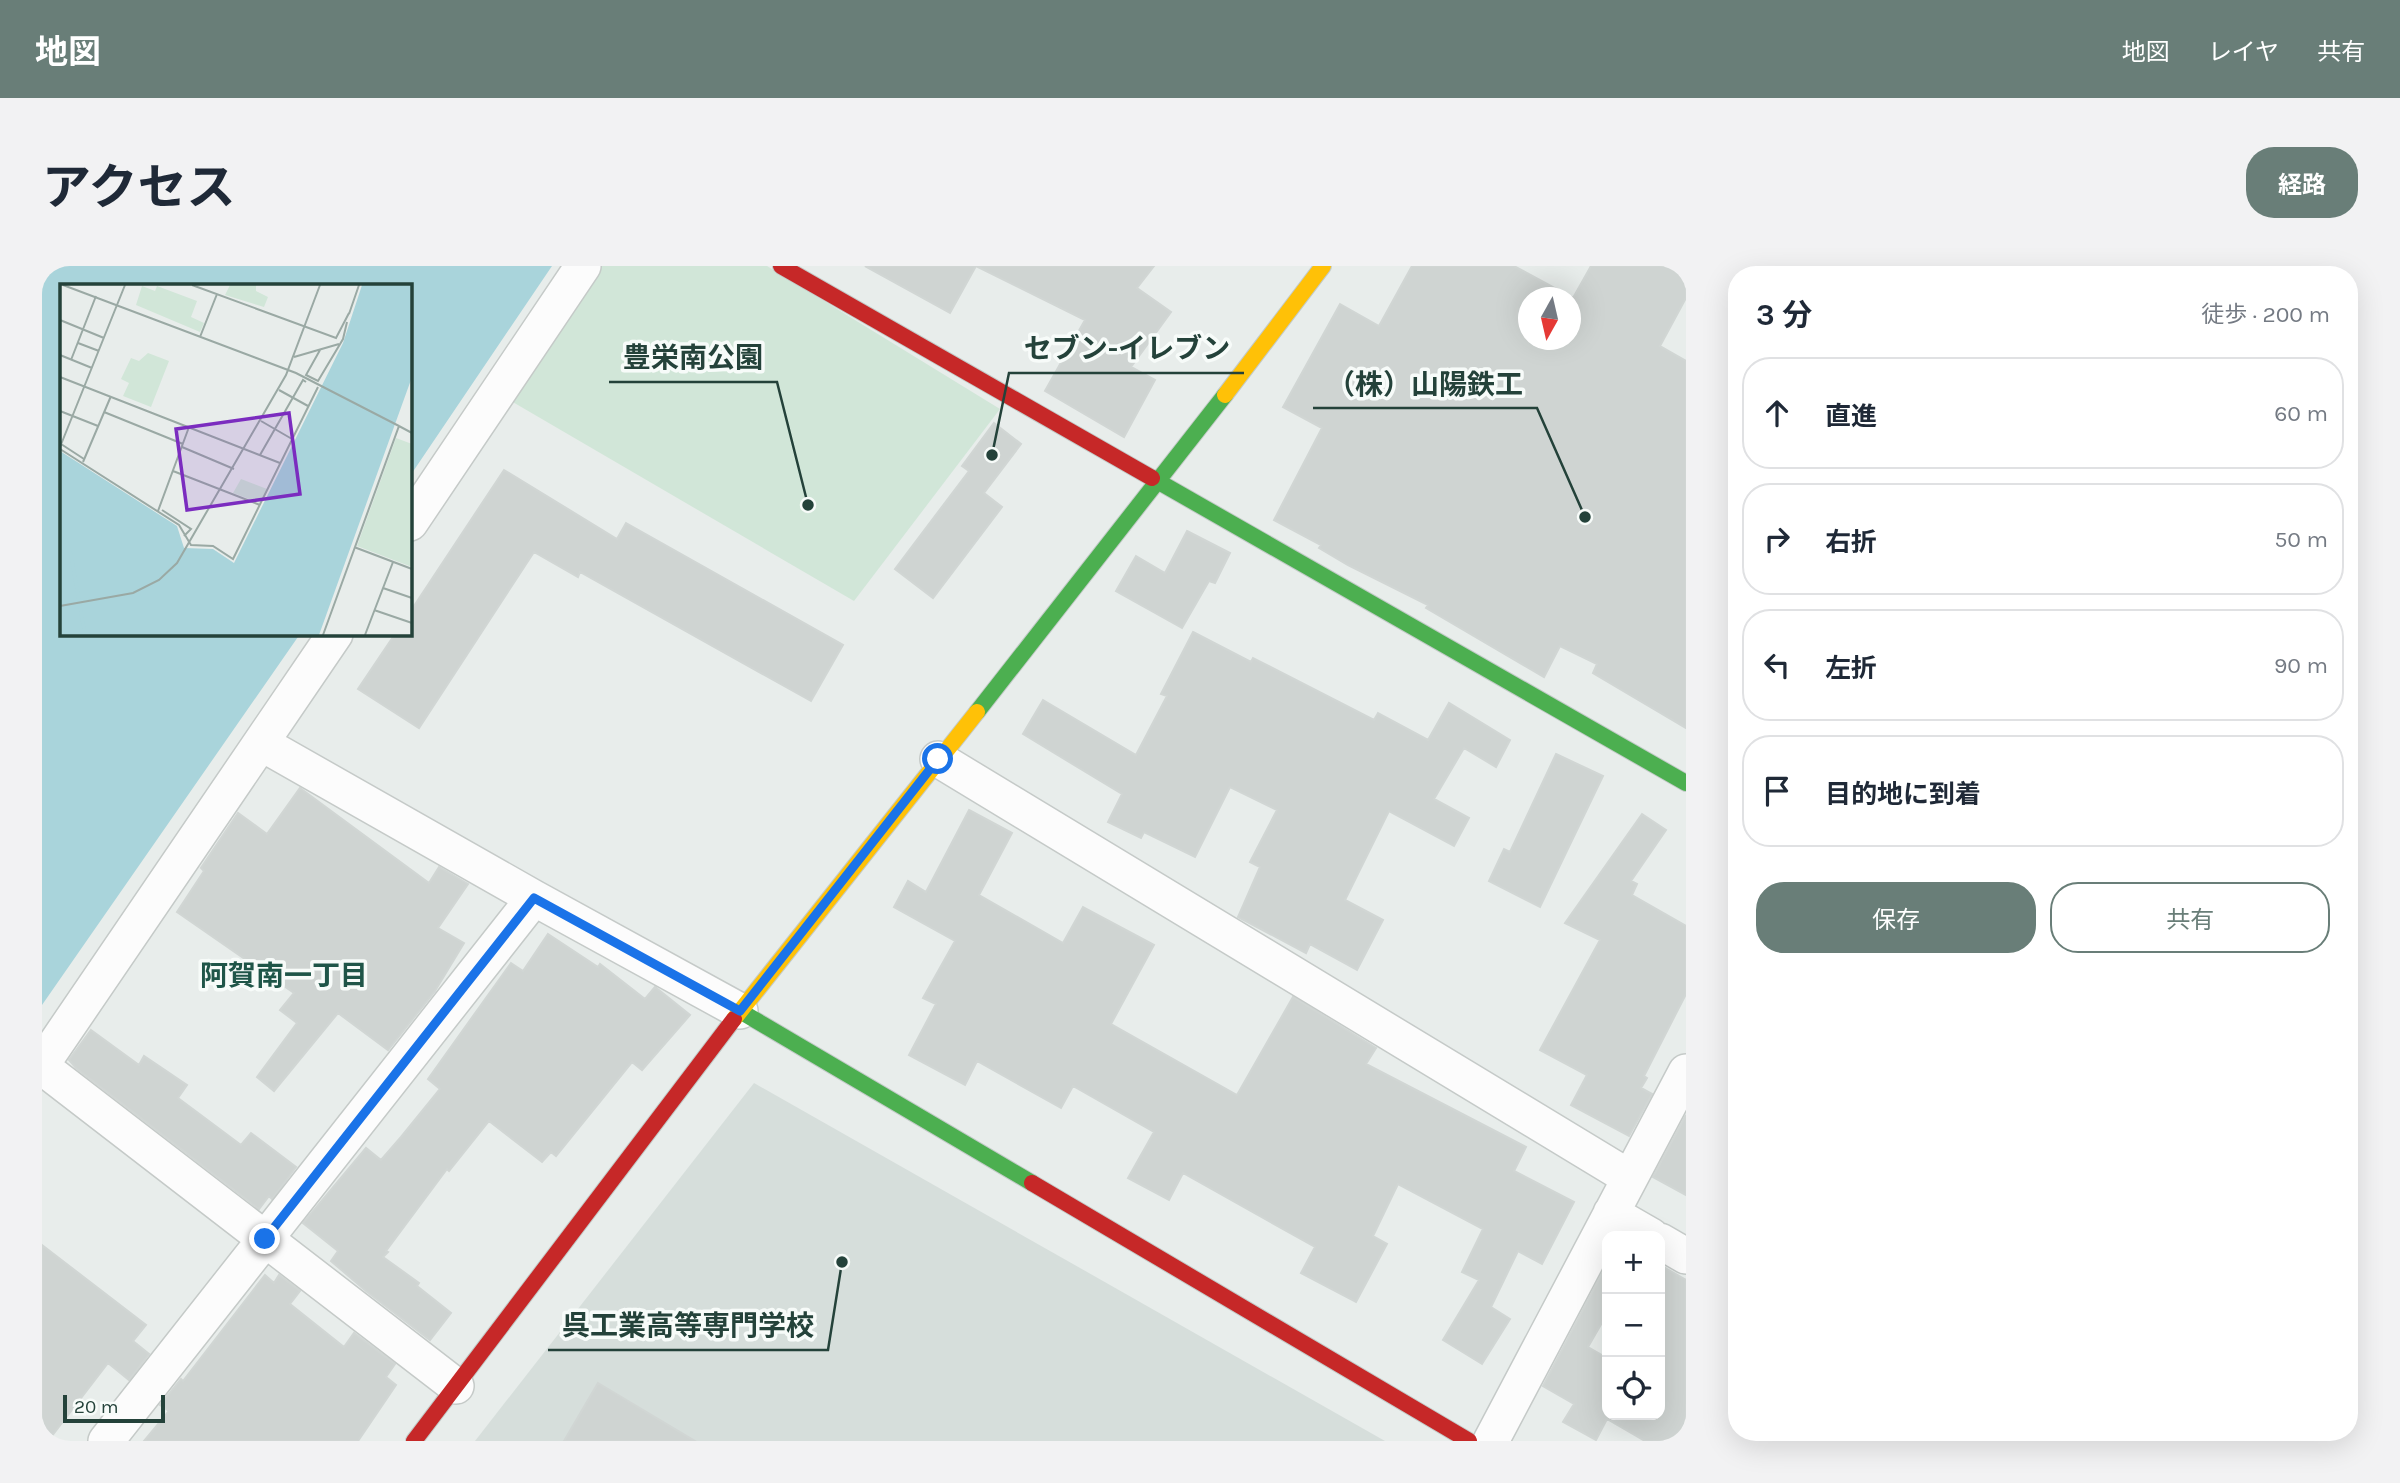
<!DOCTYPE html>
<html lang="ja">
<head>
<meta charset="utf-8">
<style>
	:root { --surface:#fff; --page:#f2f2f3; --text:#1f2937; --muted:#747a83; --line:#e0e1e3; --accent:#697e78 }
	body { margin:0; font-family:Karla,"Noto Sans JP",sans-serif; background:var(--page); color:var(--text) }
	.controls { position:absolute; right:21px; bottom:21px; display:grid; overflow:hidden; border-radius:14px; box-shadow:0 7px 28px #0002 }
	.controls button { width:63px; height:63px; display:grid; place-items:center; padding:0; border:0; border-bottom:2px solid var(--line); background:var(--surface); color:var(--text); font:35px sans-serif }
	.compass { position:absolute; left:1476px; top:21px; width:63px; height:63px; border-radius:50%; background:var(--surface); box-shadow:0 7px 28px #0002; rotate:188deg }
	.scale { position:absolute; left:21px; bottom:18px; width:102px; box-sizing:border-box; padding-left:7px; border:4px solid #24423a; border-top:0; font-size:19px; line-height:24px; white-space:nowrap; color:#24423a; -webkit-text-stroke:5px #f7fbf9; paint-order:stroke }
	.stop { position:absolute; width:21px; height:21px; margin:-16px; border:5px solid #1a73e8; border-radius:50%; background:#fff }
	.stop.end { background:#1a73e8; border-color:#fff; box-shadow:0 2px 7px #0008 }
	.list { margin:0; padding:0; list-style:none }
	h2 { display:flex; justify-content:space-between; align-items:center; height:91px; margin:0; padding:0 28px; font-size:30px }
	h2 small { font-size:23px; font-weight:400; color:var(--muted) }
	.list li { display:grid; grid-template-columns:46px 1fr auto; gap:21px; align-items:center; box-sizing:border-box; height:112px; margin:0 14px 14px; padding:0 14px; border:2px solid var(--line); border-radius:28px }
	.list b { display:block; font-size:26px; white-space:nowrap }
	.list em { font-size:23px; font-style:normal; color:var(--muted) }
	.actions { display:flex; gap:14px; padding:21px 28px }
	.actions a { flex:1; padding:16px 0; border:2px solid var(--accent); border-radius:28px; text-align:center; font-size:24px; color:var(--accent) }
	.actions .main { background:var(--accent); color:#fff }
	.icon { flex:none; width:38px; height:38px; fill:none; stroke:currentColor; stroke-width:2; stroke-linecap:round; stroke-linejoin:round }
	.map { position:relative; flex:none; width:1644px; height:1175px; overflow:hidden; border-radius:28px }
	header { display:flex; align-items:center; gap:42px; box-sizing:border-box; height:98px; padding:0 35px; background:var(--accent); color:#fff }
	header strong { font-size:33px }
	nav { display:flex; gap:38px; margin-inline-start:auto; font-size:24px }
	.intro { display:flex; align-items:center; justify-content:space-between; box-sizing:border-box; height:168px; padding:0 42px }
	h1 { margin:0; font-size:49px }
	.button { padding:18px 32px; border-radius:28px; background:var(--accent); color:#fff; font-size:24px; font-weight:700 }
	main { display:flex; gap:42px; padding:0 42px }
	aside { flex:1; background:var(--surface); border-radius:28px; box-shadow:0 7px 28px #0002 }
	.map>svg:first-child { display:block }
	.built { fill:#d6dedb }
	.green { fill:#d1e6d8 }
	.water { fill:#a9d4db }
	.building { fill:#cfd4d2; stroke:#d1d6d4; stroke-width:2; fill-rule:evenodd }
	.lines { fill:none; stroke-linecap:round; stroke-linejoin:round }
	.street-casing { stroke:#c5cac8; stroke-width:38 }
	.fast-casing { stroke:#c3cbc8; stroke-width:18 }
	.slow-casing { stroke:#c3cbc8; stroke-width:18 }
	.jam-casing { stroke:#c3cbc8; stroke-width:18 }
	.street { stroke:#fcfcfc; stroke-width:35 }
	.fast { stroke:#4caf50; stroke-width:16 }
	.slow { stroke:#ffc107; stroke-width:16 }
	.jam { stroke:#c62828; stroke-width:16 }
	.route { stroke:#1a73e8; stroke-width:9 }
	.labels { text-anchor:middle; stroke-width:7; stroke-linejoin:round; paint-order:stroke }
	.neighbourhood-label { font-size:28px; font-weight:bold; fill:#1f5548; stroke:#f7fbf9 }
	.inset-river { fill:none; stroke:#a9d4db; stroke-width:3.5 }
	.inset-road { fill:none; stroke:#9aa9a4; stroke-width:2 }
	.view { fill:#7b2cbf; fill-opacity:0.15; stroke:#7b2cbf; stroke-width:3.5 }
	.inset-edge { fill:none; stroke:#24423a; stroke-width:3.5 }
	.leader { fill:none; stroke:#24423a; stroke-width:2.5 }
	.callout-dot { fill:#24423a; stroke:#f7fbf9; stroke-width:2.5 }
	.callout-label { font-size:28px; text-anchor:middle; font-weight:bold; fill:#24423a; stroke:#f7fbf9; stroke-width:7; stroke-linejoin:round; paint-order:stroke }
</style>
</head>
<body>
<header>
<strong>地図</strong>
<nav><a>地図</a><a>レイヤ</a><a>共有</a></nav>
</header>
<div class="intro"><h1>アクセス</h1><a class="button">経路</a></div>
<main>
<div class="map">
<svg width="1644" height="1175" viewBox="0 0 1644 1175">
	<rect width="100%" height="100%" fill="#e8edeb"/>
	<path class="built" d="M712,817L1343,1175H433Z"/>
	<path class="green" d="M554,0H725L958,143L812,335L462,131Z"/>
	<path class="water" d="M0,0H510L368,210V19H19V368H258L0,739Z"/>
	<path class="building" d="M823,0H1112L1095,22L1129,46L1089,101L1113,114L1082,171L1003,125L1043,54L934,0L908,47Z
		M1370,0H1472L1531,32L1549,0H1644V32L1618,80L1644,95V462L1551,407L1555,398L1518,380L1502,411L1384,342L1386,339L1306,299L1277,282L1279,279L1232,254L1280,162L1241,141L1298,38L1337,60ZM1487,32H1529V74H1487Z
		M952,157L979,178L942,227L960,241L891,332L853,303L927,205L920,200Z
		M462,204L575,273L584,257L801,379L769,435L538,306L536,311L492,286L377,462L316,423L353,368H368V346Z
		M1145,265L1188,287L1173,317L1167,315L1140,362L1074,325L1094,290L1123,307Z
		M1151,366L1209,396L1211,392L1332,454L1336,447L1386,474L1407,437L1468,474L1454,501L1422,482L1392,533L1427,552L1412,580L1347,545L1303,634L1341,654L1315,704L1268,678L1264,687L1196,651L1218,601L1208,596L1235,544L1188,521L1153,591L1102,566L1099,572L1066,556L1080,528L981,468L1001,434L1094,489L1125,430L1119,428Z
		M1514,488L1561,510L1498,641L1447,615L1462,583L1468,586Z
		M258,522L387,617L397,601L426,618L396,662L422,677L393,725L346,784L296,747L232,825L215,811L255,757L238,744L252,727L135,646L162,605L159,602L196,547L225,568Z
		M927,544L970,567L937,629L1021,677L1041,641L1112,679L1069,758L1195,829L1251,731L1334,782L1324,798L1484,881L1472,905L1532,936L1500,998L1476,985L1449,1041L1468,1053L1440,1098L1401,1074L1437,1014L1420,1006L1441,963L1356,918L1331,970L1345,978L1314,1036L1259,1007L1273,981L1141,907L1127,934L1086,912L1112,866L1031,820L1019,842L935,795L923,819L867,789L894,738L881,732L913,675L852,641L866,615L884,626Z
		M1600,548L1624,564L1589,615L1595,618L1590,629L1644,660V728L1602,810L1605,812L1599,822L1610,828L1587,870L1529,839L1545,809L1498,784L1558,674L1523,657Z
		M506,668L556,701L558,698L603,733L613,721L648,749L600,804L590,796L514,890L509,886L500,896L447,855L407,905L405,903L344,985L346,986L341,991L377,1017L375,1020L409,1047L388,1074L324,1025L289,995L296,985L261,957L324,882L339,894L359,871L398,823L386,813L469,697L481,705Z
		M49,764L97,799L102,790L145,819L136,832L199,879L209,867L254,901L230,933L227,930L217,943L34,802L27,794Z
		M1644,849V929L1611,911Z
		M0,979L104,1059L91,1075L107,1088L87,1114L66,1097L6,1175H0Z
		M1565,998V1048L1546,1081L1565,1092V1149H1618V999L1644,1014V1175H1603L1565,1153L1554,1174L1521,1156L1532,1138L1501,1120Z
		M223,1009L232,1017L237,1009L258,1025L248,1038L302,1081L312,1067L353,1098L344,1111L354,1119L331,1153L316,1175H102L127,1145L118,1139L139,1113L141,1115Z
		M556,1117L653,1175H522Z"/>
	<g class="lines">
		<g class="street-casing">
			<path id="street" d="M368,257L541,0
				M219,477L492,632L698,745
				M896,493L1588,912
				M0,798L293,368
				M0,801L414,1120
				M1569,947L1609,970
				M1618,975L1644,990
				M64,1175L492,632
				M1449,1175L1644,806"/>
		</g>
		<g class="fast-casing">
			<path id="fast" d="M1110,212L1644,517
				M935,446L1183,129
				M698,745L990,917"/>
		</g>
		<g class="slow-casing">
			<path id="slow" d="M1183,129L1281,0
				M692,753L935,446"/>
		</g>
		<g class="jam-casing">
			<path id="jam" d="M739,0L1110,212
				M990,917L1427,1175
				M372,1175L692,753"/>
		</g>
		<use href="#street" class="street"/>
		<use href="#fast" class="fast"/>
		<use href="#slow" class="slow"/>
		<use href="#jam" class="jam"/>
	</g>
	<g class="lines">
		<path class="route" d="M223,973L492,632L698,745L896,493"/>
	</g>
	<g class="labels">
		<g class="neighbourhood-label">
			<text x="242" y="719">阿賀南一丁目</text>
		</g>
	</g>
	<g transform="translate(18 18)">
		<rect width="352" height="352" fill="#e8edeb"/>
		<path d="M170,1H196V7L208,13L204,23L165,11ZM82,2L95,7L97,2L137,17L131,33L144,39L140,48L76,21ZM88,69L109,77L91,123L63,112L69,99L61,95L71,74L79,77ZM336,154L352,160V283L297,262ZM181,195L207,205L200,219L173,209Z" fill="#d1e6d8"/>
		<path d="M302,1H352V93L259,351H0V167L117,242L124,264L153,265L174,279L283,59Z" fill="#a9d4db"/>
		<path class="inset-river" d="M0,238L11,271L25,351"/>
		<path class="inset-road" d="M3,1L236,89L339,142M132,1L276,54L289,29M289,30L299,1M0,36L44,54M140,53L157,10M18,59L39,67M260,66L246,91L258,97L283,55L287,38M0,71L32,84M234,73L279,60M11,76L36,12M0,93L220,179M219,106L248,122M0,127L38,142M44,128L123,160M201,137L232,155M1,160L24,175M0,163L65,1M122,163L174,185M0,165L119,241L131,261L153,262L173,275L258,103M200,171L243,96L246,98M23,178L51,112M113,187L200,221M102,226L131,245L124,252M98,227L129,143M294,263L352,285M323,304L352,314M0,322L73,309L99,296L117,279L226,91L260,1M314,326L352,339M263,351L339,142L352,149M305,351L333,278"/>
		<path class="view" d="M229,129L240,210L127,226L116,145Z"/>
		<rect width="352" height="352" class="inset-edge"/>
	</g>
	<path class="leader" d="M950 189L967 107H1202M766 239L735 116H567M1543 251L1495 142H1271M800 996L786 1084H506"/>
	<g class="callout-dot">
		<circle cx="950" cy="189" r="7"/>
		<circle cx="766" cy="239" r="7"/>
		<circle cx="1543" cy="251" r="7"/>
		<circle cx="800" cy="996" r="7"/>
	</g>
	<g class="callout-label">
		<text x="1085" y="92">セブン-イレブン</text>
		<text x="651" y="101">豊栄南公園</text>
		<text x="1383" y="128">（株）山陽鉄工</text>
		<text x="646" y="1069">呉工業高等専門学校</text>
	</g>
</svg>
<div class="controls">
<button>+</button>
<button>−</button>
<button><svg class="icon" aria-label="locate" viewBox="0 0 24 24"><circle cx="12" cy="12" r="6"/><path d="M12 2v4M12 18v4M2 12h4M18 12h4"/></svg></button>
</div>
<svg class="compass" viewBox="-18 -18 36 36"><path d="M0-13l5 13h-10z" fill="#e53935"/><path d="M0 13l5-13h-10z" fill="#747a83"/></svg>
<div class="scale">20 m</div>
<div class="stop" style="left:896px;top:493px"></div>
<div class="stop end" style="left:223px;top:973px"></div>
</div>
<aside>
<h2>3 分<small>徒歩 · 200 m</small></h2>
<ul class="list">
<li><svg class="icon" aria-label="ahead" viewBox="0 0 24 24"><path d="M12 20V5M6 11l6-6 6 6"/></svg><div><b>直進</b></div><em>60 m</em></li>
<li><svg class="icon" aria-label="right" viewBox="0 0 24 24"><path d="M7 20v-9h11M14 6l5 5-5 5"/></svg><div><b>右折</b></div><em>50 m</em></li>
<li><svg class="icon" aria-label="left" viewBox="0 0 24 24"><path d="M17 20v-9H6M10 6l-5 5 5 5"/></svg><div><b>左折</b></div><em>90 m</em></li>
<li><svg class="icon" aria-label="arrive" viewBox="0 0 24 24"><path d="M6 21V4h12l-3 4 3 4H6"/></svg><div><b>目的地に到着</b></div></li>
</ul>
<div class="actions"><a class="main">保存</a><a>共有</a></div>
</aside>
</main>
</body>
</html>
